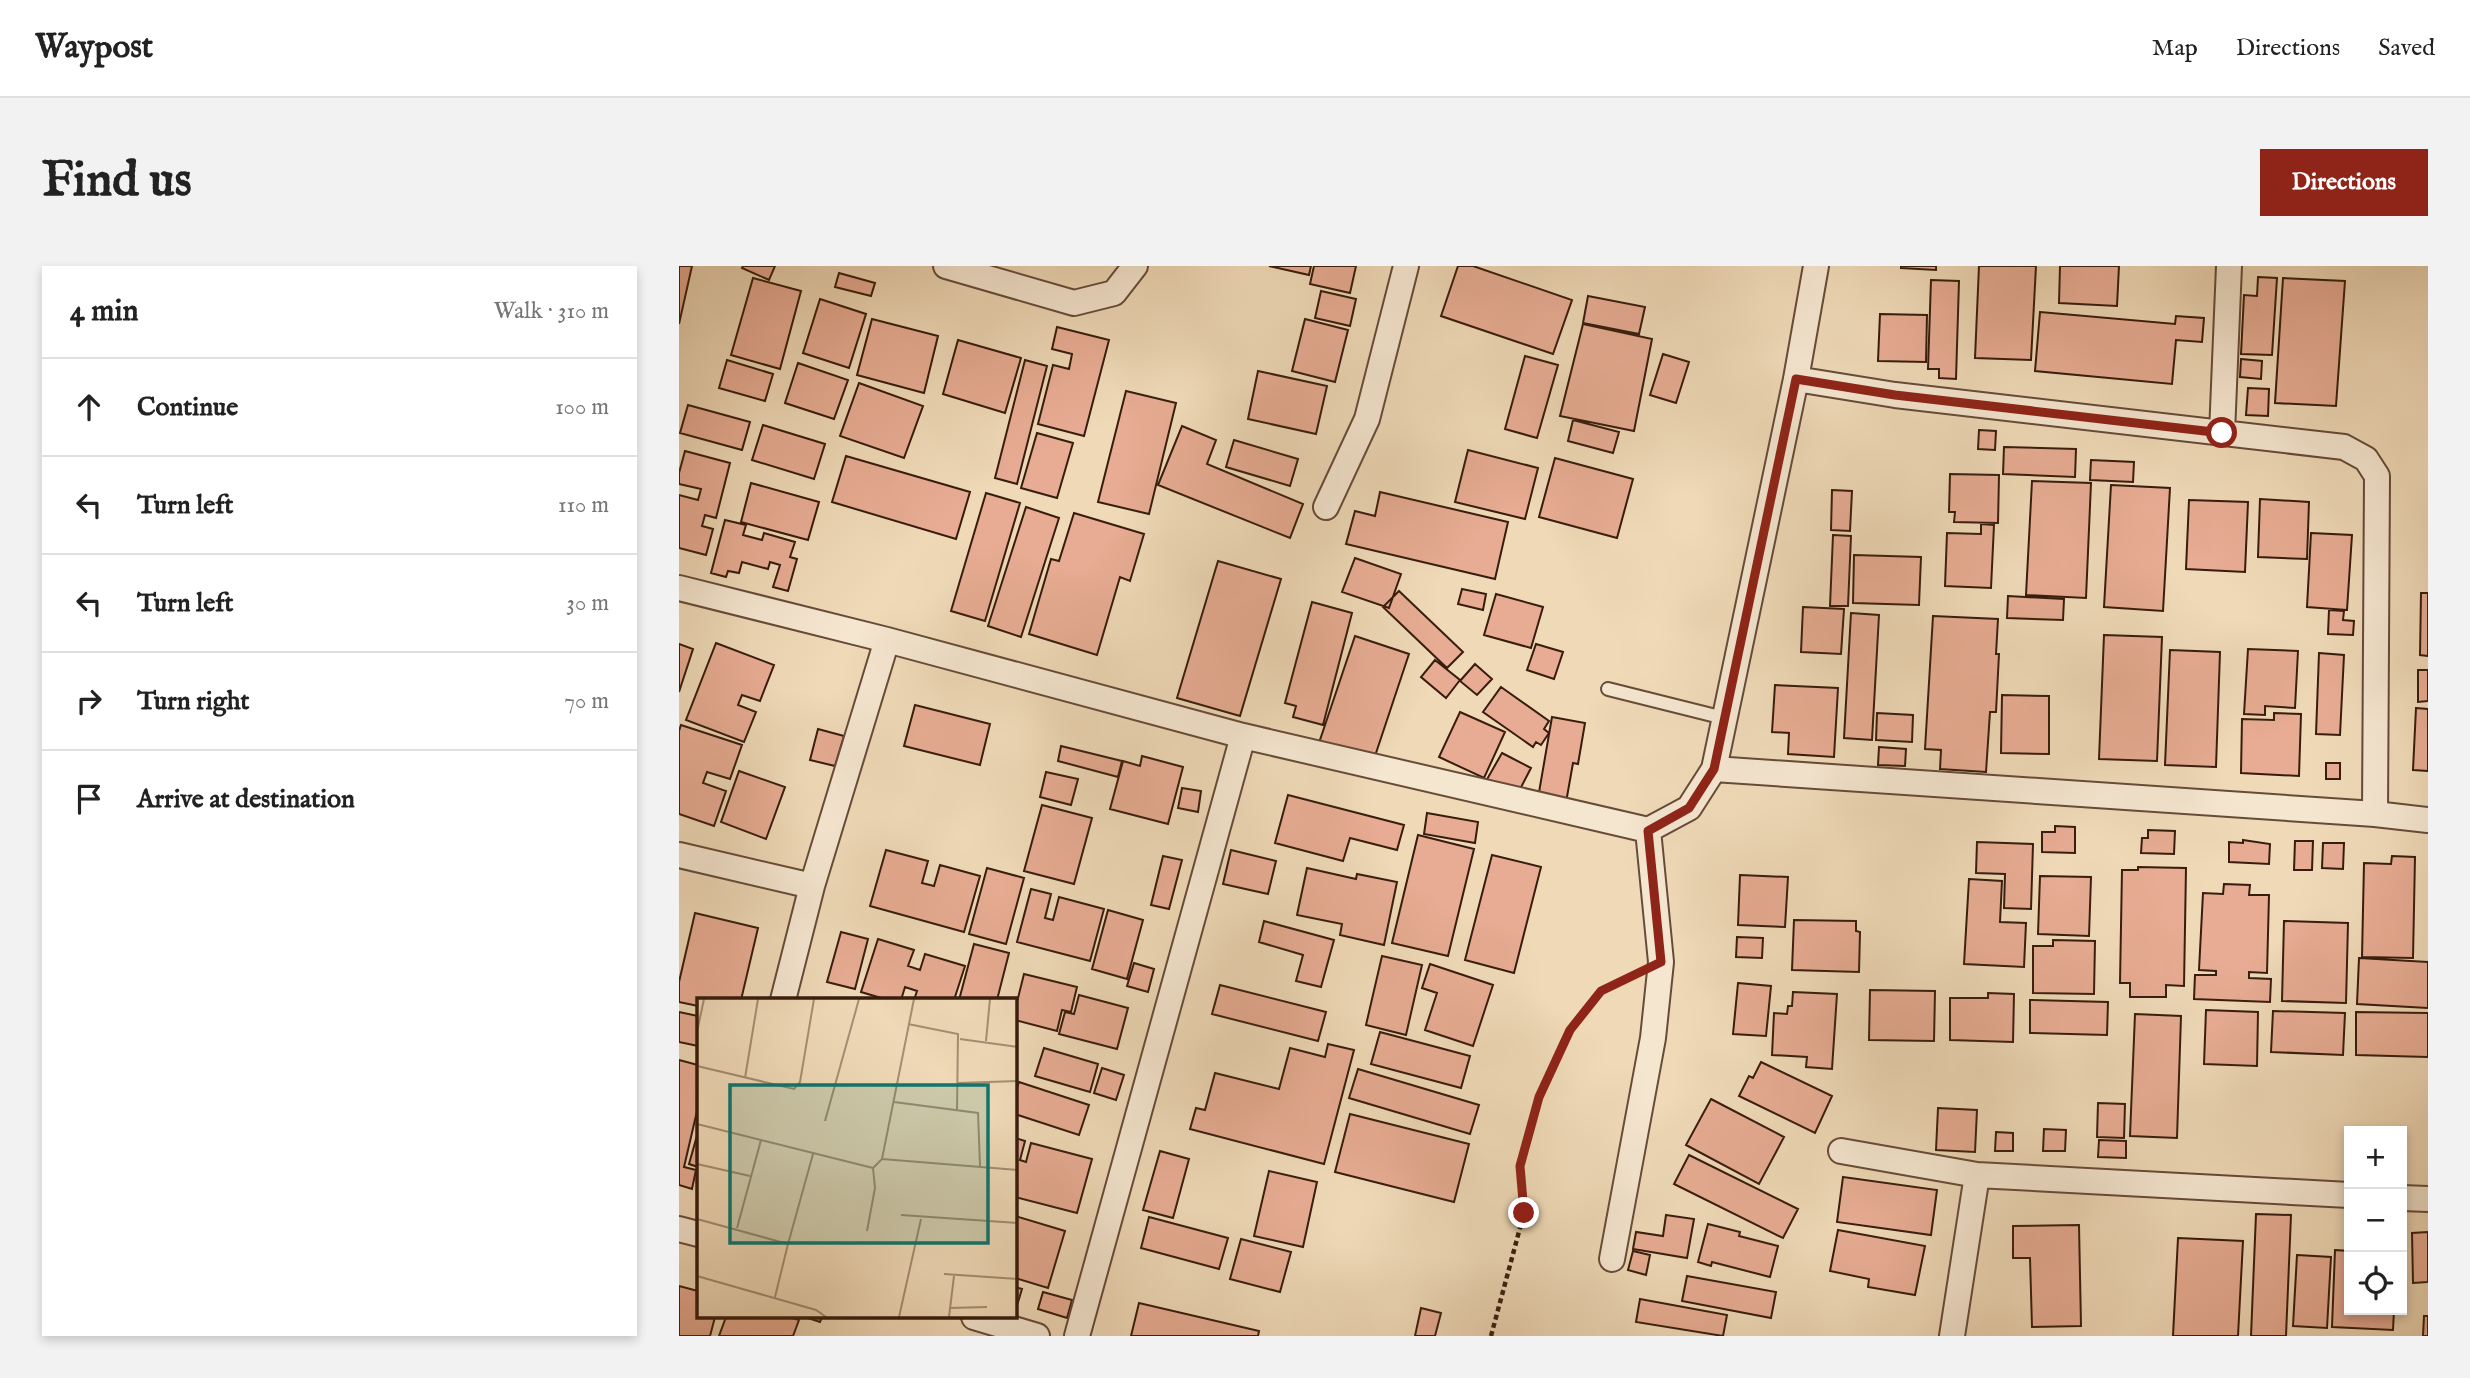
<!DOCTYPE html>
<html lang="en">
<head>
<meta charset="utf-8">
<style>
	:root { --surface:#fff; --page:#f2f2f2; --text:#222; --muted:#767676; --line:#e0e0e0; --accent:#8f2418 }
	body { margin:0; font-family:"IM FELL English",serif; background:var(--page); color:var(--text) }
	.controls { position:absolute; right:21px; bottom:21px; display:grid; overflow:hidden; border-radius:0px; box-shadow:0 4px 10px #0003 }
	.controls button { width:63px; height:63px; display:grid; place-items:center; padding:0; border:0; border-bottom:2px solid var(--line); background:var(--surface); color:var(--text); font:35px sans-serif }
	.stop { position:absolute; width:21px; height:21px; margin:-16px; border:5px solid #8f2418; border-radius:50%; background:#fff }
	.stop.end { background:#8f2418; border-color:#fff; box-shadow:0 2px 7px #0008 }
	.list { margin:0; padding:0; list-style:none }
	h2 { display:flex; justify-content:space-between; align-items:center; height:91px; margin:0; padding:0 28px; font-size:30px }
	h2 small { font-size:23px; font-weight:400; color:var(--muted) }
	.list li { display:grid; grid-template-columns:46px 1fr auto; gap:21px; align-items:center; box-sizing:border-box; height:98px; padding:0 28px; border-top:2px solid var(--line) }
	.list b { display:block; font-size:26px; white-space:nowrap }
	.list em { font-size:23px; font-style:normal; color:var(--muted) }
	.icon { flex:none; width:38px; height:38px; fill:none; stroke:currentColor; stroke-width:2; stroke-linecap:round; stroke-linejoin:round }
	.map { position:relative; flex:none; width:1749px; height:1070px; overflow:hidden; border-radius:0px }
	header { display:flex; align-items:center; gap:42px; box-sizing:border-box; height:98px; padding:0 35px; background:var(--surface); border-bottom:2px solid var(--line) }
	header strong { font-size:33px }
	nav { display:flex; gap:38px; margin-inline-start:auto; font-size:24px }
	.intro { display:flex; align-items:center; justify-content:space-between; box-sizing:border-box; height:168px; padding:0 42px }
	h1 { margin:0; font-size:49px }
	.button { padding:18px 32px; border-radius:0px; background:var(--accent); color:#fff; font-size:24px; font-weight:700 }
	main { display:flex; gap:42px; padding:0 42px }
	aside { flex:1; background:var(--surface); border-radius:0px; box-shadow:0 4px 10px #0003 }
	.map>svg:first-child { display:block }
	.building { fill:#e7ac93; stroke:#381c0d; stroke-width:2 }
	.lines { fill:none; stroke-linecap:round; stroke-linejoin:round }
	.service-casing { stroke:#664b38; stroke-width:16 }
	.minor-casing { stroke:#664b38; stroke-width:28 }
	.path { stroke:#381c0d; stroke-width:4.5; stroke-dasharray:5 3.5; stroke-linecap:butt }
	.service { stroke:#f5e6d0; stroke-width:12 }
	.minor { stroke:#f5e6d0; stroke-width:24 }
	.route { stroke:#8f2418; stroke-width:9 }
	.inset-road { fill:none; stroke:#a68d73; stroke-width:2 }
	.view { fill:#0f766e; fill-opacity:0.15; stroke:#0f766e; stroke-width:3.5 }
	.inset-edge { fill:none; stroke:#381c0d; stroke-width:3.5 }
</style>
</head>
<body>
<header>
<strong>Waypost</strong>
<nav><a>Map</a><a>Directions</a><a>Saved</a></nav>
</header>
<div class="intro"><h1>Find us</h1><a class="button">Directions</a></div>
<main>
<aside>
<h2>4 min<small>Walk · 310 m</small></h2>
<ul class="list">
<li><svg class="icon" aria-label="ahead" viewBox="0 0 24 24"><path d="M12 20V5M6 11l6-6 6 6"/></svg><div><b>Continue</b></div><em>100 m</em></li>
<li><svg class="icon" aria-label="left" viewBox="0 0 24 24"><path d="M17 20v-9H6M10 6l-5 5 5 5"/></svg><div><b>Turn left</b></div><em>110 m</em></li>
<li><svg class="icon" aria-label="left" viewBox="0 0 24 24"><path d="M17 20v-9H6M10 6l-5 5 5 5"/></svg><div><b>Turn left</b></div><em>30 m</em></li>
<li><svg class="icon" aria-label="right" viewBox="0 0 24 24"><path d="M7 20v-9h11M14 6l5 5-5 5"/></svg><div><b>Turn right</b></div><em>70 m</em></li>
<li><svg class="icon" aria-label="arrive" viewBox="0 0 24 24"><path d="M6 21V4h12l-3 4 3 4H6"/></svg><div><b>Arrive at destination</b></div></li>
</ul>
</aside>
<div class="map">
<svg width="1749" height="1070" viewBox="0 0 1749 1070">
	<rect width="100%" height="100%" fill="#efd9b7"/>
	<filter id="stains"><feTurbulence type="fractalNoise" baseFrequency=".00286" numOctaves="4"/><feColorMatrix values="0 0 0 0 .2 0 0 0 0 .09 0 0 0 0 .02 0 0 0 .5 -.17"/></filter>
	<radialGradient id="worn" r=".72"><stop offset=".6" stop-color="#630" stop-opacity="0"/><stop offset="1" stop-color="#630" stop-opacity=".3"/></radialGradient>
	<path class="building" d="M0,0H13L0,58Z
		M64,0H96L90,14L63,2Z
		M590,0H632L630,9Z
		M635,0H677L671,27L631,18Z
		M779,0H794L893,34L874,88L762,50Z
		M1222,0H1257V4L1222,2Z
		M1300,0H1357L1352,94L1296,92Z
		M1381,0H1440L1438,40L1380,37Z
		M160,7L196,17L192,30L156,21Z
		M1579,11L1598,12L1593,89L1562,88L1565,29L1578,30Z
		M74,12L122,25L101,103L52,89Z
		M1604,12L1666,15L1657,140L1596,137Z
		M1252,14L1280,15L1277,113L1260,112V103H1249Z
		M642,25L677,33L671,60L636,52Z
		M909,30L966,41L960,68L904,57Z
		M141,33L187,48L170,102L124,87Z
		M1361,46L1496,58L1497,50L1525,52L1523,76L1497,74L1493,118L1356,105Z
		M1201,48L1248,49L1247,96L1199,95Z
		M193,53L259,70L245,127L178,109Z
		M626,53L669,64L656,116L613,105Z
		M904,58L973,73L955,165L881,150Z
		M378,61L430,74L405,170L359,158L374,99L390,103L393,88L373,83Z
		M279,74L342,92L326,147L264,128Z
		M984,88L1010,96L997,137L971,129Z
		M846,90L879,99L858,172L826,163Z
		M1562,93L1583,95L1582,113L1561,111Z
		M48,94L94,108L86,135L40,122Z
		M346,94L368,100L338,218L316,212Z
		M119,97L169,114L155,153L106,137Z
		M579,105L648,120L637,168L569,153Z
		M180,117L244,140L225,192L161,170Z
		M1569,122L1590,123L1589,150L1567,149Z
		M447,125L497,137L470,248L419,236Z
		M9,139L71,156L63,184L1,167Z
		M894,154L940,166L934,187L889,175Z
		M84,159L146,178L135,213L73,194Z
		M503,160L537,174L528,198L624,238L611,272L479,219Z
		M1300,164L1317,165L1316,184L1299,183Z
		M358,167L394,177L378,232L342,222Z
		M555,174L619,193L611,220L547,201Z
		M1325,181L1397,183L1396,211L1324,208Z
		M789,184L859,202L846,253L776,236Z
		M6,185L51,197L37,252L26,249L23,260L34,263L27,289L0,282V229L19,234L22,223L0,218V207Z
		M167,190L291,226L277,273L153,236Z
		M876,192L954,213L938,272L860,251Z
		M1412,194L1455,196L1454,216L1411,214Z
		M1271,208L1320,209L1319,257L1275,256L1276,246H1270Z
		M1353,215L1412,217L1407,332L1347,329Z
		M72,217L140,236L129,274L62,256Z
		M1432,219L1491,222L1484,345L1425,341Z
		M1153,224L1173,225L1171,265L1152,264Z
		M701,226L829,256L816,313L667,278L676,245L696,250Z
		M307,227L341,237L306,355L272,345Z
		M1581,233L1630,236L1628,293L1579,291Z
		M1510,234L1569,236L1566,306L1507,303Z
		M347,241L380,252L342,371L309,360Z
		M395,247L465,268L451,315L441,311L418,389L350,368L372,293L380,295Z
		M46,254L67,259L64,269L83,274L85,267L116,276L111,291L118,293L109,325L94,321L101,299L91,296L89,303L63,296L60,307L49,305L47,311L32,307Z
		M1302,258L1315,259L1312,322L1266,320L1268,267L1302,268Z
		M1632,267L1673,269L1668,344L1628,341Z
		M1154,269L1172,270L1169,340H1151Z
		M1175,289L1242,291L1240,339L1174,337Z
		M676,292L722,308L710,342L663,326Z
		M539,295L602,313L561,450L498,432Z
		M783,323L807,328L804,344L779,338Z
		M720,325L784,386L768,402L704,341Z
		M1742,327H1749V390L1741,389Z
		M817,328L864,341L852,382L805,369Z
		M1329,330L1385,333L1384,354L1328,352Z
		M633,336L673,347L644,459L614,451L617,440L606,437Z
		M1124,341L1165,343L1162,388L1122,386Z
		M1650,344L1665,345L1664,354L1675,355L1674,369L1649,368Z
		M1172,347L1200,349L1193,474L1165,472Z
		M1254,350L1319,353L1317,388H1320L1317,446H1311L1307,506L1261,503L1262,484L1246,483Z
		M1425,369L1483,371L1478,495L1420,493Z
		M676,370L730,388L694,496L640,477Z
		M37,377L95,399L81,435L63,429L59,439L77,446L65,476L7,454Z
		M0,378L14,383L0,426Z
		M857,378L884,386L875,413L848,404Z
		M1569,383L1619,385L1616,442L1586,440V449L1565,448Z
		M1491,384L1541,386L1537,501L1486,499Z
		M1640,387L1665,389L1661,469L1637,468Z
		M756,394L781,414L767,432L742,411Z
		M796,398L813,413L798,429L781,415Z
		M1739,404H1749V435L1739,436Z
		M1096,419L1159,422L1155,491L1109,488L1110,467L1093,466Z
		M822,421L870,455L865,463L870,467L862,479L857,476L854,481L804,446Z
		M1323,429L1370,430V488L1322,487Z
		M236,439L311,458L301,499L225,480Z
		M1737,442L1749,443V505L1734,504Z
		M781,446L826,466L805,512L760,491Z
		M1198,447L1234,449L1233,476L1197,474Z
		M1595,447L1622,448L1620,510L1562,507L1563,453L1595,454Z
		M873,451L906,457L899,498L894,497L886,542L858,538Z
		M2,459L63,479L51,513L28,506L24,517L47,525L35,560L0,548V465Z
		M139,463L165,470L156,500L131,494Z
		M382,480L443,495L439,511L379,495Z
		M1200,481L1227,483L1226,500L1199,499Z
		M823,487L852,502L837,531L807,515Z
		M463,490L504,501L489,558L431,543L444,495L461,500Z
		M1647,497H1661V513H1647Z
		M60,505L106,521L87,573L42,556Z
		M367,506L399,513L392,539L361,531Z
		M503,522L522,525L519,546L499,542Z
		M609,529L725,559L718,584L671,572L664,595L596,577Z
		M363,539L413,552L395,618L345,605Z
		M748,547L799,556L796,577L745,568Z
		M1376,560L1396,561V587L1363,586V566H1376Z
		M1469,564L1496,565L1495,588L1462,587L1463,572H1469Z
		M739,569L795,583L769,690L713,677Z
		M1564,574L1591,578L1590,598L1550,596V576L1564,577Z
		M1616,575H1634L1633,604H1615Z
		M1298,576L1354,578L1352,643L1325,642L1326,608L1297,607Z
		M1644,577H1665L1664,603L1643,602Z
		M207,584L249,595L243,617L255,620L261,599L301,610L285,666L191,640Z
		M552,584L597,595L589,628L544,618Z
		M813,589L862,601L835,707L786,694Z
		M484,590L503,594L490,643L472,639Z
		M1713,590L1736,591L1734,692L1683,691L1685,597L1712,598Z
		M1459,601L1507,602L1505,720L1487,719V731H1451V717H1441L1443,604H1459Z
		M308,602L345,612L327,678L290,668Z
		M628,602L677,613L678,608L718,616L705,679L661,669L663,658L618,649Z
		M1061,609L1109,611L1106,661L1059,659Z
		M1361,610L1412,611L1410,670L1359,668Z
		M1290,613L1323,615L1321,656L1347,657L1345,701L1285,698Z
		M1545,618L1571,619L1570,629H1590L1588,707L1570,706V712L1592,713L1591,736L1515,733L1516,709H1537V705L1520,704L1524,627L1544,628Z
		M352,623L372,628L366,652L374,654L380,631L425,643L411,695L338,676Z
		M429,644L464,654L448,713L413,703Z
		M16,647L79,662L62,734H19V740L0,736V716Z
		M1115,654L1177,655V665L1181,666L1180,706L1113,704Z
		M585,655L655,674L642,721L617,715L624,689L580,676Z
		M1605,655L1669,657L1667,737L1603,735Z
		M162,666L189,673L176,723L148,716Z
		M1058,671L1084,672L1083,692L1057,691Z
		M199,673L235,684L229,700L241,704L246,688L286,700L275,734H235L238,725L226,721L222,734H209L182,726Z
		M1374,674L1416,675L1415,728L1354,727V680H1374Z
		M295,678L330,687L318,734H280Z
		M703,690L743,699L727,769L687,759Z
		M1680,692L1749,696V742L1678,738Z
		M455,697L475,703L469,726L448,720Z
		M751,698L814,719L794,780L746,764L758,727L743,722Z
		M345,708L398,721L392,746L383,744L378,765L336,754V744Z
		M1059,717L1092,720L1087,770L1054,768Z
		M541,719L647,746L639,775L533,748Z
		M1191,724L1256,725L1255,775L1190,774Z
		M1114,726L1158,728L1153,803L1127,801L1128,791L1093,789L1095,747L1108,748L1109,740H1113Z
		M1309,727L1335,728L1334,776L1271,774V732H1309Z
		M400,729L449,742L438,783L380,768L386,746L395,748Z
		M1351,734L1429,736L1428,769L1351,767Z
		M1527,744L1579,746L1578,800L1525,798Z
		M1594,745L1666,747L1664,789L1592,786Z
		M0,746L19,750V780L0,776Z
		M1677,746L1749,747V791L1677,789Z
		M1456,748L1502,750L1498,872L1451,870Z
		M701,766L791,790L782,822L692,798Z
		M649,778L675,784L645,898L511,863L517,842L526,844L536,807L600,823L611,782L646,791Z
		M365,782L419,798L411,826L356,810Z
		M0,794L19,799V841L5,901L17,904L13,923L0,919Z
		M1082,796L1153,830L1136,867L1060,830L1070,810L1074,812Z
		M423,802L445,809L437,834L415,827Z
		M679,803L800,839L791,868L670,832Z
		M340,816L410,839L400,869L336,848V827Z
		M1032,833L1105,871L1080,918L1007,879Z
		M1419,837L1446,838L1445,872L1418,871Z
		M1259,842L1298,844L1296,886L1257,884Z
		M671,848L790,878L775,936L656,906Z
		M1365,863L1387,864L1386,885H1364Z
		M19,866V901L10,898Z
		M1317,866L1334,867V885H1316Z
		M336,872L346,875L341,894L347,896L352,877L413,893L398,947L336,931Z
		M1420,874L1447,875V892L1419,891Z
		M481,885L510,893L494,952L464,944Z
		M1010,889L1119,943L1104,972L995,918Z
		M590,905L638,916L624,981L575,970Z
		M1164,911L1258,924L1252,969L1158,956Z
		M1577,948L1612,949L1607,1070H1572Z
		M987,949L1015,953L1008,992L954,983L957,966L984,970Z
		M336,950L386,965L369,1022L336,1012Z
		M470,951L549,972L540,1003L462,982Z
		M1029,958L1061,966L1060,970L1099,980L1091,1011L1033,996L1032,1000L1019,996Z
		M1400,959L1402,1060L1353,1061L1351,992H1334V960Z
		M1159,964L1246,980L1236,1029L1189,1021L1190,1013L1151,1005Z
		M1749,966V1016L1734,1017L1733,967Z
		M1499,972L1564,975L1559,1070H1494Z
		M562,973L612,986L601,1026L551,1013Z
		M1656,984L1670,985V1044H1715L1714,1064L1653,1061Z
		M954,985L971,989L967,1009L949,1004Z
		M1618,989L1652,991L1648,1062L1614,1060Z
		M1008,1010L1097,1026L1092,1052L1003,1035Z
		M0,1020L19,1025V1051H36L31,1070H0Z
		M336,1021L343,1023L336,1046Z
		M364,1026L393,1034L388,1052L359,1043Z
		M961,1033L1048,1049L1044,1070L957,1056Z
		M460,1037L580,1065L579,1070H452Z
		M742,1042L762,1047L756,1070H736Z
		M1745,1050H1749V1070H1744Z
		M47,1051H110L120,1054L114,1070H40Z
		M126,1051H143L141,1056Z"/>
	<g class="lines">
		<g class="service-casing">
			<path id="service" d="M929,423L1045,452"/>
		</g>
		<g class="minor-casing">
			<path id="minor" d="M267,0L395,37L435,27L456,0
				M1117,113L1216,129L1665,181L1687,193L1698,210L1696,548
				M1543,167L1550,0
				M647,241L688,153L727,0
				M0,322L208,374L564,470L969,564L1010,542L1035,503L1117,113L1137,0
				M1035,503L1696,548L1749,554
				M0,589L133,620
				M104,734L133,620L208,374
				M1162,885L1298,909L1670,929
				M1723,932L1749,933
				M0,963L19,968
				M933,993L974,772L982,696L969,564
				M295,1051L358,1070
				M398,1070L564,470
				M1273,1070L1298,909"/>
		</g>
		<path class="path" d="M812,1070L845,947L841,900L860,831L891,764L922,725L956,709"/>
		<use href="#service" class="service"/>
		<use href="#minor" class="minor"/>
	</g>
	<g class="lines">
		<path class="route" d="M845,947L841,900L860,831L891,764L922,725L982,696L969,565L1010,542L1035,503L1117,113L1216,129L1543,167"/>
	</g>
	<g transform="translate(18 732)">
		<rect width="320" height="320" fill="#efd9b7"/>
		<path class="inset-road" d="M211,26L261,36L260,112M0,34L7,1M263,41L321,49M289,43L293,1M0,68L97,91L103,84L117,1M48,80L61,1M261,85L321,83M197,104L281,115L283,168M128,123L162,1M0,126L176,170M185,161L321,172M0,166L53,178M176,170L185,161L217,1M204,217L321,225M0,221L91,246L116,156M40,230L64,142M170,233L178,190L176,170M247,276L321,281M0,278L119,312L129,319M78,299L91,246M253,310L290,309M202,319L224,221M252,319L257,278"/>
		<path class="view" d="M33,87H291V245H33Z"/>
		<rect width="320" height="320" class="inset-edge"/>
	</g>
	<rect width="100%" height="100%" filter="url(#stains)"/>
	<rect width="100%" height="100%" fill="url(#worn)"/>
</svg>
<div class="controls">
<button>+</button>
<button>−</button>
<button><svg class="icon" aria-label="locate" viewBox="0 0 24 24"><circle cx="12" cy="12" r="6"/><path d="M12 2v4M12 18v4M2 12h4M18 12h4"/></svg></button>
</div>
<div class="stop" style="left:1543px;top:167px"></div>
<div class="stop end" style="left:845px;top:947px"></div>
</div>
</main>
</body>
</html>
